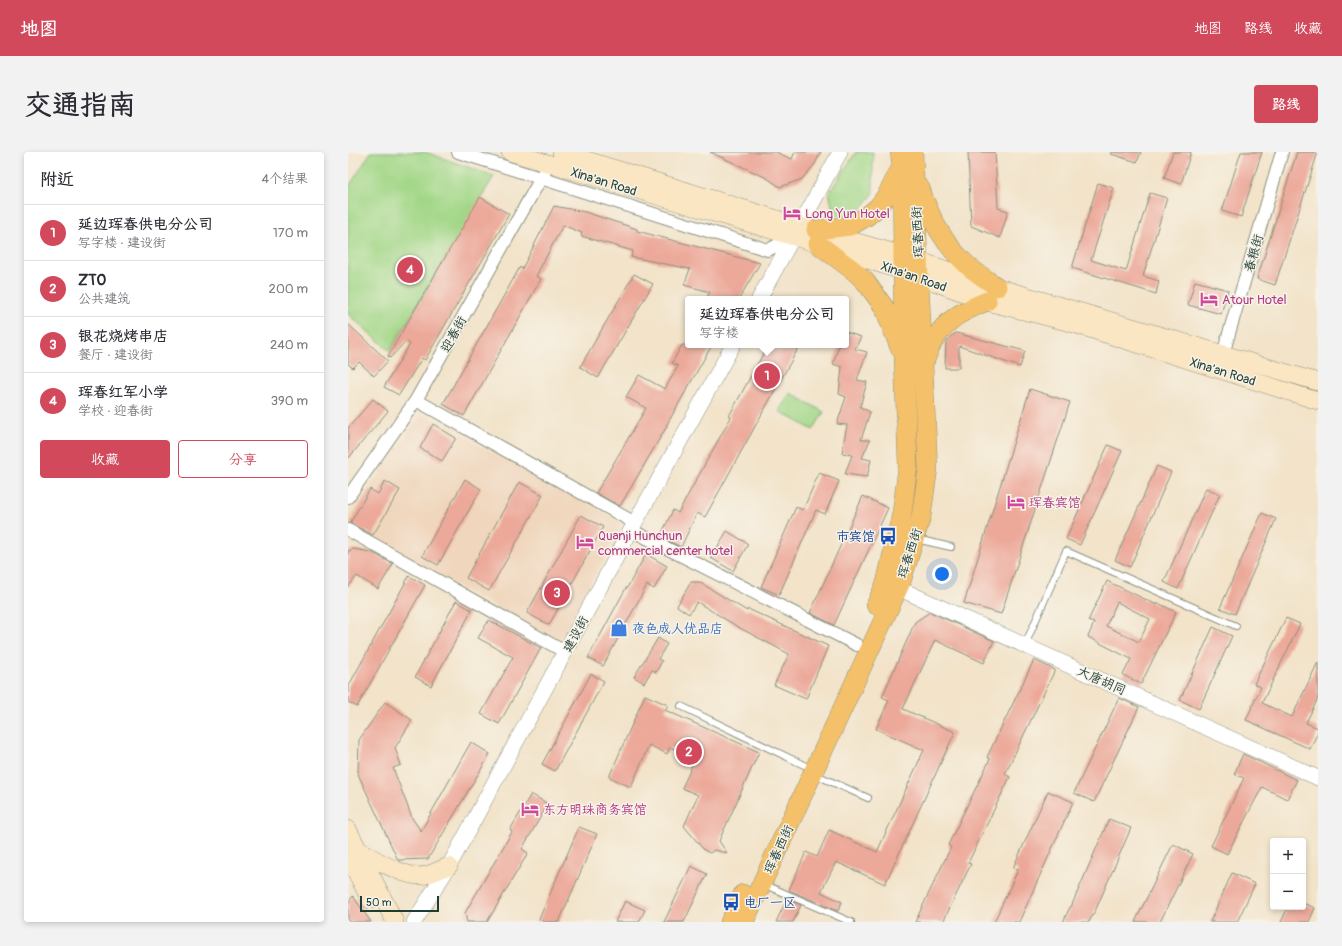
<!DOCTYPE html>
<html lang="zh">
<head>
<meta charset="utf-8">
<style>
	:root { --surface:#fff; --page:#f2f2f3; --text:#2b2b33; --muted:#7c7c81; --line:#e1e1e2; --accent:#d1495b }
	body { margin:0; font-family:Pangolin,"LXGW WenKai TC",sans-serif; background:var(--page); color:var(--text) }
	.controls { position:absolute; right:12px; bottom:12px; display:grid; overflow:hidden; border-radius:4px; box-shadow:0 2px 6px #0003 }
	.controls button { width:36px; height:36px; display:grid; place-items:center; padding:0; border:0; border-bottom:1px solid var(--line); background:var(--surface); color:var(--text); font:20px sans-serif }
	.scale { position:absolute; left:12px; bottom:10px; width:79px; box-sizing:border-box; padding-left:4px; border:2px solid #1f3d34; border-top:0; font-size:11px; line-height:14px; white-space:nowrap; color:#1f3d34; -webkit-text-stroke:3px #f7f3e8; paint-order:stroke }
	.you { position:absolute; left:594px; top:422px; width:14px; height:14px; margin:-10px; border:3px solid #fff; border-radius:50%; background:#1a73e8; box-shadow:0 0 0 6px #1a73e833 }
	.badge { display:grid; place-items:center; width:26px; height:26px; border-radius:50%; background:var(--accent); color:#fff; font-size:13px; font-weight:700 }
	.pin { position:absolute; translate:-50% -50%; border:2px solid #fff; box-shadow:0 1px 4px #0006 }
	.popup { position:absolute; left:337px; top:144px; width:164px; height:52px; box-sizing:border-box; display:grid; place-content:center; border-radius:4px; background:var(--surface); filter:drop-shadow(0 1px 3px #0005); font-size:13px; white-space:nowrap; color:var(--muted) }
	.popup b { font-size:15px; color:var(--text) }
	.popup::after { content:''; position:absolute; left:50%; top:100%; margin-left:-8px; border:8px solid transparent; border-top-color:var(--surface) }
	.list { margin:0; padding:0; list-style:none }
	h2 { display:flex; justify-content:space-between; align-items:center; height:52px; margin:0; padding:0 16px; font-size:17px }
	h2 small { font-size:13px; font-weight:400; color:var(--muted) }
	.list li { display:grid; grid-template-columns:26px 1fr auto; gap:12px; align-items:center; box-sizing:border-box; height:56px; padding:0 16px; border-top:1px solid var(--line) }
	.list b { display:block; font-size:15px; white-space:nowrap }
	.list p { margin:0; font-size:13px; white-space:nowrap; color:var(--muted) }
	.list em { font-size:13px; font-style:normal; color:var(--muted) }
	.actions { display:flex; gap:8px; padding:12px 16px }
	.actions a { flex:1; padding:9px 0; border:1px solid var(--accent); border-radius:4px; text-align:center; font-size:14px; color:var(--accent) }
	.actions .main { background:var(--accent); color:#fff }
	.map { position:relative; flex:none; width:970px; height:770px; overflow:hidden; border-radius:4px }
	header { display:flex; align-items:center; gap:24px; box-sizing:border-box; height:56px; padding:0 20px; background:var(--accent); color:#fff }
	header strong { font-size:19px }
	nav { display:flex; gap:22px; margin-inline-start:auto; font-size:14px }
	.intro { display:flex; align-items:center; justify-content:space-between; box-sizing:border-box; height:96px; padding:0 24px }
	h1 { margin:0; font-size:28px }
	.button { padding:10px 18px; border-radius:4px; background:var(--accent); color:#fff; font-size:14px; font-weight:700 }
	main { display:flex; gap:24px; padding:0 24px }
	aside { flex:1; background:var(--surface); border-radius:4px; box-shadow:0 2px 6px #0003 }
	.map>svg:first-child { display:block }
	.built { fill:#f0d6bc }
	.green { fill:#a2d787; stroke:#608a5e }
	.building { fill:#eca899; fill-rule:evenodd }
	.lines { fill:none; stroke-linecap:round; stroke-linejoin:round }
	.service-casing { stroke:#88907e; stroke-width:8 }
	.minor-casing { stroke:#88907e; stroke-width:14 }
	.tertiary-casing { stroke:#88907e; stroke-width:16 }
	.secondary-casing { stroke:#88907e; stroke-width:18 }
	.primary-casing { stroke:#88907e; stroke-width:20 }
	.service { stroke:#fff; stroke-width:6 }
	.minor { stroke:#fff; stroke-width:12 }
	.tertiary { stroke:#fff; stroke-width:15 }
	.secondary { stroke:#fbe6c3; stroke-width:17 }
	.primary { stroke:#f4c16a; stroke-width:19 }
	.labels { text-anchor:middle; stroke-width:3; stroke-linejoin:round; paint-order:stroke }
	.street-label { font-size:13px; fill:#1f3d34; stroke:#f7f3e8 }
	.hotel-label { font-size:13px; fill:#b23c85; stroke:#f7f3e8; text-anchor:start }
	.transit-label { font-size:13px; fill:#164399; stroke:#f7f3e8; text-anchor:end }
	.shop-label { font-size:13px; fill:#366cbe; stroke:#f7f3e8; text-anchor:start }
</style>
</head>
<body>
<header>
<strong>地图</strong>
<nav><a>地图</a><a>路线</a><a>收藏</a></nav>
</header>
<div class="intro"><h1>交通指南</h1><a class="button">路线</a></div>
<main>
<aside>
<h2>附近<small>4个结果</small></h2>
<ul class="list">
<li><span class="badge">1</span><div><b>延边珲春供电分公司</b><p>写字楼 · 建设街</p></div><em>170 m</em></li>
<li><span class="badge">2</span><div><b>ZTO</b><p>公共建筑</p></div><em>200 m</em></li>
<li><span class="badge">3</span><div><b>银花烧烤串店</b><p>餐厅 · 建设街</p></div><em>240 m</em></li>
<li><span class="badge">4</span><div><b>珲春红军小学</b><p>学校 · 迎春街</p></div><em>390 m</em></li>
</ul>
<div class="actions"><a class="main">收藏</a><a>分享</a></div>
</aside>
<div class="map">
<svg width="970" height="770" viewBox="0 0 970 770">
	<rect width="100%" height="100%" fill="#f7f3e8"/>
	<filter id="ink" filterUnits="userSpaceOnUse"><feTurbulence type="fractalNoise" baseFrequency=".025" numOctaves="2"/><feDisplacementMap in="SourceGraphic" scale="8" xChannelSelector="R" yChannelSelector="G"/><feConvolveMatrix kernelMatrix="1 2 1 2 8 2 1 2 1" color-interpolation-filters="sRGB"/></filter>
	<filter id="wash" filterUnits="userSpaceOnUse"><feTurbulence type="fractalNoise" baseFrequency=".012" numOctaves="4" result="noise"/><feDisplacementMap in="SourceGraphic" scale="16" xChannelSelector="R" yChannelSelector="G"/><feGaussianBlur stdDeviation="0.9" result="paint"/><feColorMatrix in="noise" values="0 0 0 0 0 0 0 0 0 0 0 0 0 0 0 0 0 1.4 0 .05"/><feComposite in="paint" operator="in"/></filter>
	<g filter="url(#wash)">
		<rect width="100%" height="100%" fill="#f2e3c9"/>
		<path class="built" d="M74,262L275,371L211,490L0,373V366Z"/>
		<path class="green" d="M23,0H77L146,24L42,199L0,162V36Z
			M508,0H525V42L508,63L492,65L485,58L481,41Z
			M442,241L476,260L465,278L431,259Z"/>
		<g id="blocks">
			<path class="building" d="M362,0H430V1L444,7L447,0H473L467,12L454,27L432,35L419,26Z
				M620,0H647L650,56L660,59L652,86L623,74Z
				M763,0H793L789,10L763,2Z
				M825,0H843L833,32L816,26Z
				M893,0H914L893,65L874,59Z
				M949,0H970L927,133L909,127Z
				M750,31L766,36L743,108L778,119L802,41L819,46L795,124L811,129L808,142L724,116Z
				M132,45L161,62L77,208L74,206L51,243L36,235L62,192L58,189L42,206L40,204Z
				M206,54L237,60L289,77V79L412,111L391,147H358L362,140L336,133L342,117L283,105L285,99L233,84L234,81L215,73L188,124L193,127L116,264L95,252L172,115L174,117Z
				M286,122L305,132L250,226L232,215Z
				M847,129L880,138L873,162L840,153Z
				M0,172L40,209L26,224L11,210L5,216L0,212Z
				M498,180L513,185L507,197L519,200L509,228L519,230L512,255L522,260L513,288H522L514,306L523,308L519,325L497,322L504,303L494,301L499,273L489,272L498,245L491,242L494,215L485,212L491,193H498Z
				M608,181L677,199L672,215L611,194V216H597L598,190L602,185Z
				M334,193H364L318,274H319L272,354L248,341L298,256L278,245L291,223L317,237L330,214L324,211Z
				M420,193H452L357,365L349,361L333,395L312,385L325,358L330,361L383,265L381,264Z
				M682,237L722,250L653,462L616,451Z
				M25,247L40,259L0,307V276Z
				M85,272L108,286L94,309L72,296Z
				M760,293L774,299L732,393L718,387Z
				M809,314L823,320L782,415L767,408Z
				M471,321L491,329L477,362L468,358L431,443L413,435L448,355L455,358Z
				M117,327L133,337L90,413L74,404Z
				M37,329L52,338L25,383L2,371L22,337L30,342Z
				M171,330L195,343L141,439L118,426Z
				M858,336L872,342L830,437L816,430Z
				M515,344L540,356L486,473L462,461Z
				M914,361L928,367L887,462L872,456Z
				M233,363L255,375L201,473L179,461Z
				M379,379L400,392L385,419L363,406Z
				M6,397L23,400L45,412L30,437L9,424L0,435V399Z
				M298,402L319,414L306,437L299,433L255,514L240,506L278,436H279Z
				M61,424L77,433L9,555L0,550V535Z
				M759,429L809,453L810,451L828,460L793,532L775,523L783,507L740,485L746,471L740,469ZM769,450L802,467L791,490L758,474Z
				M343,430H351L399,459L400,457L480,494L458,547L426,533L441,502L390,475L349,450L341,462L329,454Z
				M108,449L124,458L83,534L67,525Z
				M582,460L646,489L636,511L587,488L555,557L607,580L537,732L488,710L473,740L494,750L490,759L441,738L458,700L469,705L481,678L529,700L576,598L528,577L541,548L534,545L567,470Z
				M938,466L952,472L914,551L944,565L970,510V546L958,571L970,576V580L962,597L898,568L913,535L906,532Z
				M141,468L193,496L151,572L133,562L165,505L130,486Z
				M865,475L884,484L851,557L832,548Z
				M310,486L319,492L310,507L314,509L308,520L304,518L296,531L286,525Z
				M686,508L707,518L657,622L662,625L620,711L623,712L595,770H567L603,695L600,693L642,607L639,605Z
				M243,522L256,529L207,619L194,612Z
				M297,543L320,553L317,558L411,600L371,689L379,701L366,698L362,701L356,698L336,674L350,643L334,636L347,607L322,595L319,602L301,593L283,635L261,625Z
				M771,546L791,555L746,650L726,641Z
				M37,550L64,568L47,596L53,613L45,616L64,666L73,679L123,590L142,602L80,707L50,708L10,622L11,588Z
				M895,602L949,628L939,647L914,635L879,702L863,694L896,626L886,622Z
				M700,639L725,650L671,770H646L670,718L665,716Z
				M183,642L200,652L174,697L180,701L139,770H119L117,761L164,680L162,678Z
				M761,667L783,676L748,757L741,770H715L722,755H723Z
				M231,675L249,682L211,770H197L191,767Z
				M825,692L845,702L812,770H787Z
				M343,714L359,722L336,770H316Z
				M884,721L907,732L889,770H862Z
				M5,744L23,770H0V751Z
				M439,747L453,753L445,770H428Z
				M277,749L297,758L291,770H267Z
				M955,751L967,756L961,770H933L940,755H955Z"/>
		</g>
	</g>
	<g filter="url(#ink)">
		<use href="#blocks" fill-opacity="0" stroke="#88907e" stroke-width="1"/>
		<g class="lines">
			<g class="service-casing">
				<path id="service" d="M568,387L603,395
					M677,493L718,399L888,474
					M333,554L456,613
					M466,622L520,646
					M415,732L503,770"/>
			</g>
			<g class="minor-casing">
				<path id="minor" d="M110,0L420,98L445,85
					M875,202L934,0
					M68,248L287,371
					M0,345L68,248L201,12
					M0,378L217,500
					M283,378L509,493"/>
			</g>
			<g class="tertiary-casing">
				<path id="tertiary" d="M452,74L492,0
					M411,147L445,85
					M541,432L970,626
					M66,770L101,714L283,378L385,193"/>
			</g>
			<g class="secondary-casing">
				<path id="secondary" d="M162,0L470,92L572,125L643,151L719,170L970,249
					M213,0L452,74L555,103L649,135L970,230
					M0,677L47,770
					M11,698C27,707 59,728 78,723C85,721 93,717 101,714
					M0,704L22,748"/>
			</g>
			<g class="primary-casing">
				<path id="primary" d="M572,36C582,66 595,91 619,113C628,121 639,128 649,135
					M468,78L502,74L518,65L530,55L539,43L552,18
					M470,92L505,118L517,129L536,155L552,196
					M577,208C580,200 583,191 588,185C601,165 618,158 639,149
					M528,453L538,431L554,361L560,314L556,208L554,15L552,0
					M382,770L395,742
					M396,770L553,430L573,365L580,317L565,0"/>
			</g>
			<use href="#service" class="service"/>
			<use href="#minor" class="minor"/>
			<use href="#tertiary" class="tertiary"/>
			<use href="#secondary" class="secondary"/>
			<use href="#primary" class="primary"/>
		</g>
	</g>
	<defs>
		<g id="hotel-bare" transform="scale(1.38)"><path d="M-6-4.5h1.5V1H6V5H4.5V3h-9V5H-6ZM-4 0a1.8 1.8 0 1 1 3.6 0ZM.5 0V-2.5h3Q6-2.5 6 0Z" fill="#d1479c" stroke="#f7f3e8" stroke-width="2.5" paint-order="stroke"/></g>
		<g id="bus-bare" transform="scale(1.38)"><path d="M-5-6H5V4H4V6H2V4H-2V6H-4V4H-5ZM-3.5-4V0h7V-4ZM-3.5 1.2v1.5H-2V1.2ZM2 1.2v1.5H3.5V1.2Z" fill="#1a4fb4" stroke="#f7f3e8" stroke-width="2.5" paint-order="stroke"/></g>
		<g id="shop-bare" transform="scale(1.38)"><path d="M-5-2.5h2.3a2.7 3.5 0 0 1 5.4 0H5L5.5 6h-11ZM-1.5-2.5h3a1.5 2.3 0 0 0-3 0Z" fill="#3f7fe0" stroke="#f7f3e8" stroke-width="2.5" paint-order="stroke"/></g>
	</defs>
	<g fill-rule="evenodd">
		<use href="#hotel-bare" x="444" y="61"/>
		<use href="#hotel-bare" x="861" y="147"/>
		<use href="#hotel-bare" x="668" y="350"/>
		<use href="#bus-bare" x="540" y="384"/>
		<use href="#hotel-bare" x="237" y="390"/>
		<use href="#shop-bare" x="271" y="476"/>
		<use href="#hotel-bare" x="182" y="657"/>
		<use href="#bus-bare" x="383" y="750"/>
	</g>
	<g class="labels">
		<g class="street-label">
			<text transform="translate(256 29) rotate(17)" y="5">Xina'an Road</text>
			<text transform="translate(569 80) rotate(-93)" y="5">珲春西街</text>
			<text transform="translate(905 101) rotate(-74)" y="5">春粮街</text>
			<text transform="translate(566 124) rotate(19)" y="5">Xina'an Road</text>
			<text transform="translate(105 182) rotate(-61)" y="5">迎春街</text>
			<text transform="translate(875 219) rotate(17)" y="5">Xina'an Road</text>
			<text transform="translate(561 401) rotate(-72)" y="5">珲春西街</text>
			<text transform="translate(227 482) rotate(-62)" y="5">建设街</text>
			<text transform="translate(754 528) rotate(24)" y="5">大唐胡同</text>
			<text transform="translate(430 697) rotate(-65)" y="5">珲春西街</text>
		</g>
		<g class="hotel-label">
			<text x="457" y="66">Long Yun Hotel</text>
			<text x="874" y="152">Atour Hotel</text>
			<text x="681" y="355">珲春宾馆</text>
			<text x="250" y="388">Quanji Hunchun<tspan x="250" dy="15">commercial center hotel</tspan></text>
			<text x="195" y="662">东方明珠商务宾馆</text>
		</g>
		<g class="transit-label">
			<text x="527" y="389">市宾馆</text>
			<text x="396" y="755" text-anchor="start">电厂一区</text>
		</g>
		<g class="shop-label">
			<text x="284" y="481">夜色成人优品店</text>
		</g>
	</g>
</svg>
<div class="controls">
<button>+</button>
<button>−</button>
</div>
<div class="scale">50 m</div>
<div class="you"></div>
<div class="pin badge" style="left:419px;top:224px">1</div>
<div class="popup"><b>延边珲春供电分公司</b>写字楼</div>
<div class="pin badge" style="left:341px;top:600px">2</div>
<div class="pin badge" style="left:209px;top:441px">3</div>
<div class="pin badge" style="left:62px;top:118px">4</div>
</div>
</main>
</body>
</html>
